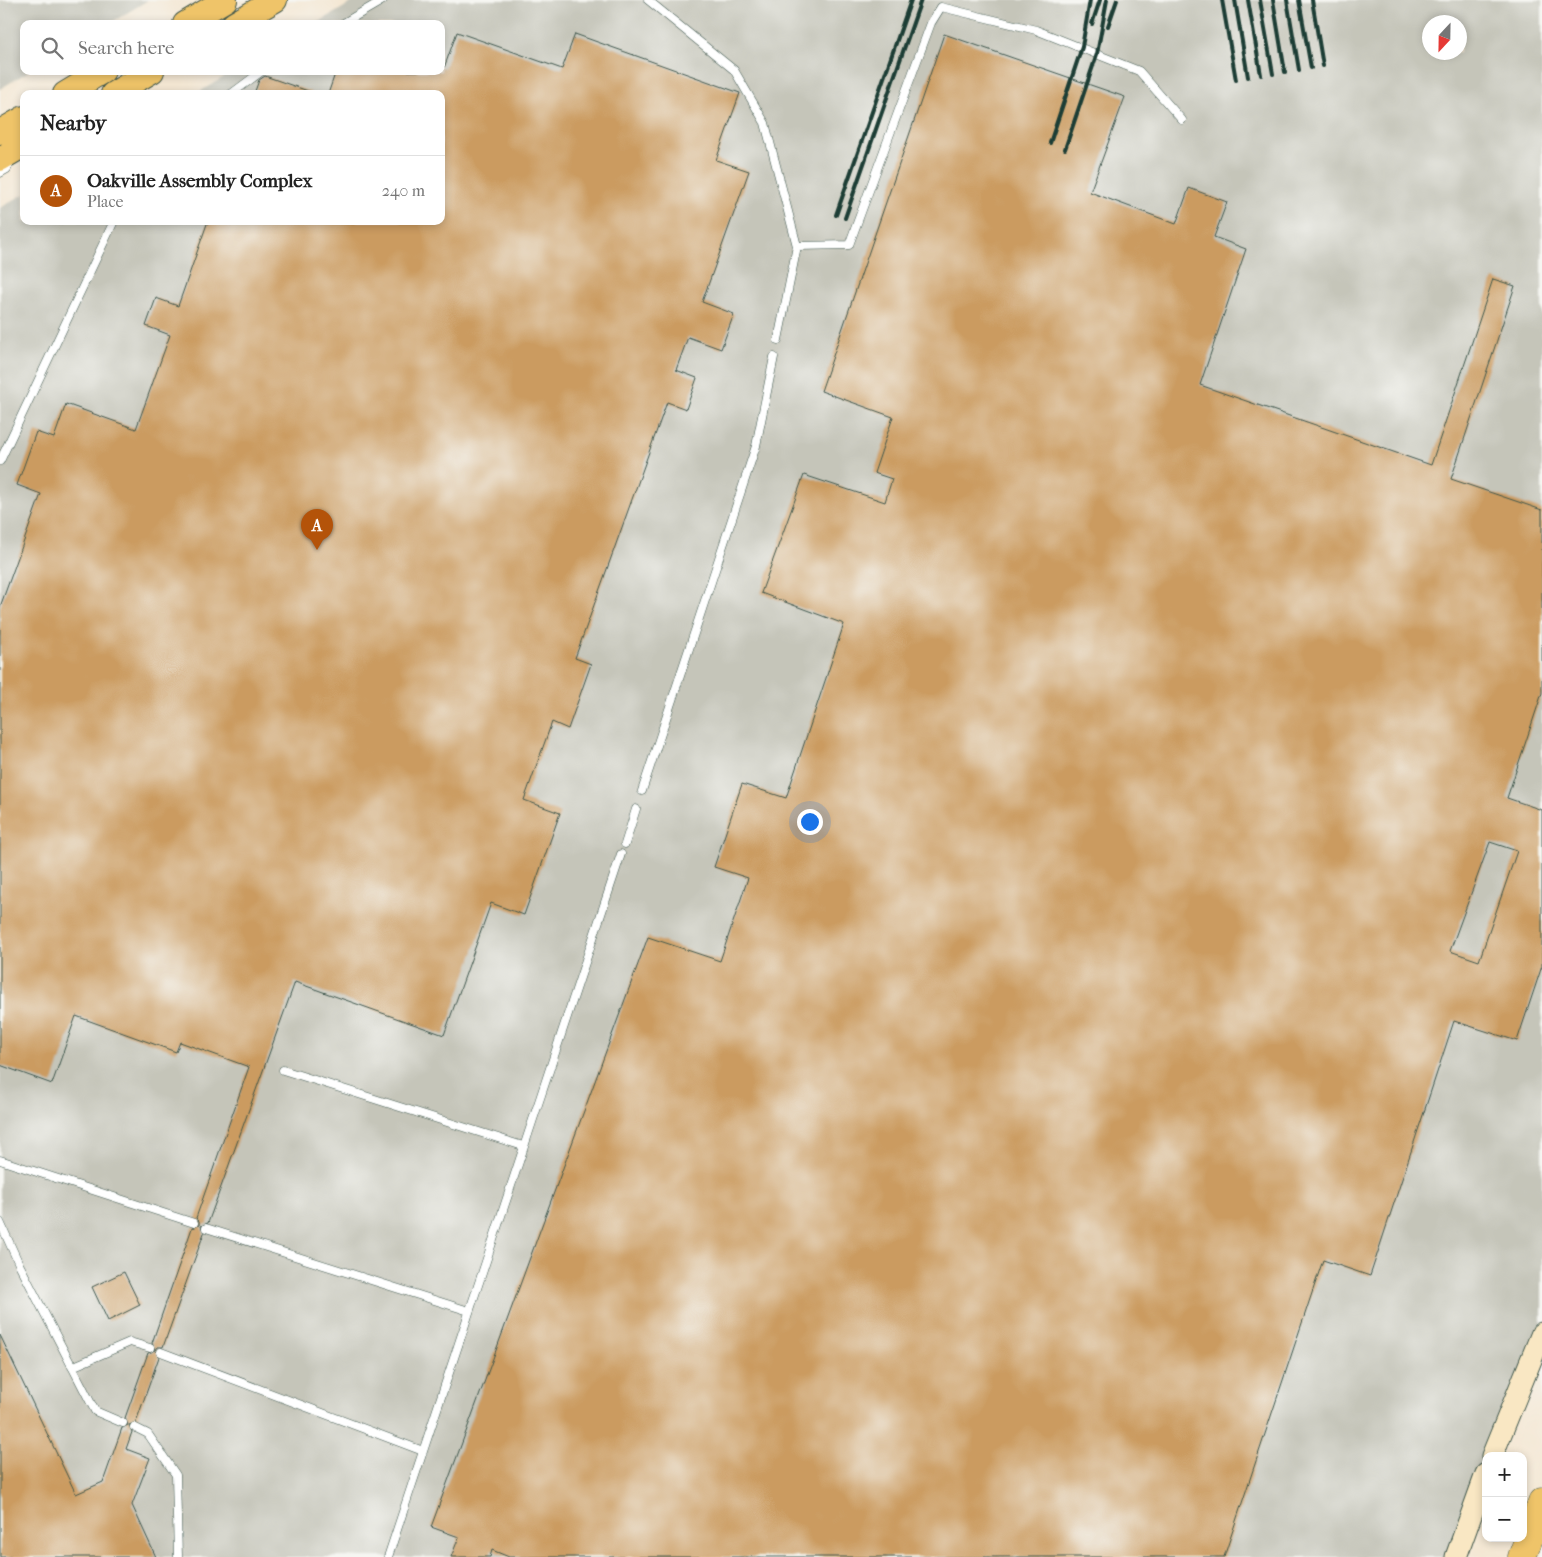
<!DOCTYPE html>
<html lang="en">
<head>
<meta charset="utf-8">
<style>
	:root { --surface:#fff; --page:#f2f2f2; --text:#222; --muted:#767676; --line:#e0e0e0; --accent:#b45309 }
	body { margin:0; font-family:"IM FELL French Canon",serif; background:var(--page); color:var(--text) }
	.controls { position:absolute; right:15px; bottom:15px; display:grid; overflow:hidden; border-radius:10px; box-shadow:0 2px 8px #0003 }
	.controls button { width:45px; height:45px; display:grid; place-items:center; padding:0; border:0; border-bottom:1px solid var(--line); background:var(--surface); color:var(--text); font:25px sans-serif }
	.compass { position:absolute; left:1422px; top:15px; width:45px; height:45px; border-radius:50%; background:var(--surface); box-shadow:0 2px 8px #0003; rotate:202deg }
	.you { position:absolute; left:809px; top:821px; width:18px; height:18px; margin:-12px; border:4px solid #fff; border-radius:50%; background:#1a73e8; box-shadow:0 0 0 8px #1a73e833 }
	.badge { display:grid; place-items:center; width:32px; height:32px; border-radius:50%; background:var(--accent); color:#fff; font-size:16px; font-weight:700 }
	.pin { position:absolute; translate:-50% -41px; filter:drop-shadow(0 1px 2px #0008) }
	.pin::after { content:''; position:absolute; top:26px; width:18px; height:15px; background:inherit; clip-path:polygon(0 0,100% 0,50% 100%) }
	.list { margin:0; padding:0; list-style:none }
	h2 { display:flex; justify-content:space-between; align-items:center; height:65px; margin:0; padding:0 20px; font-size:21px }
	h2 small { font-size:16px; font-weight:400; color:var(--muted) }
	.list li { display:grid; grid-template-columns:32px 1fr auto; gap:15px; align-items:center; box-sizing:border-box; height:70px; padding:0 20px; border-top:1px solid var(--line) }
	.list b { display:block; font-size:19px; white-space:nowrap }
	.list p { margin:0; font-size:16px; white-space:nowrap; color:var(--muted) }
	.list em { font-size:16px; font-style:normal; color:var(--muted) }
	.icon { flex:none; width:28px; height:28px; fill:none; stroke:currentColor; stroke-width:2; stroke-linecap:round; stroke-linejoin:round }
	.map { position:relative; flex:none; width:1542px; height:1557px; overflow:hidden }
	.search { position:absolute; background:var(--surface); box-shadow:0 2px 8px #0003; left:20px; top:20px; width:425px; height:55px; display:flex; align-items:center; gap:12px; box-sizing:border-box; padding:0 18px; border-radius:10px; color:var(--muted); font-size:19px }
	.panel { position:absolute; background:var(--surface); box-shadow:0 2px 8px #0003; left:20px; top:90px; width:425px; height:135px; border-radius:10px }
	.map>svg:first-child { display:block }
	.industrial { fill:#c5c5b9; fill-rule:evenodd }
	.building { fill:#cb9b61; fill-rule:evenodd }
	.lines { fill:none; stroke-linecap:round; stroke-linejoin:round }
	.lane-casing { stroke:#3f564c; stroke-width:9 }
	.secondary-casing { stroke:#3f564c; stroke-width:23 }
	.primary-casing { stroke:#3f564c; stroke-width:26 }
	.highway-casing { stroke:#3f564c; stroke-width:29 }
	.lane { stroke:#fff; stroke-width:8 }
	.secondary { stroke:#f9e7c3; stroke-width:21 }
	.primary { stroke:#efc469; stroke-width:24 }
	.highway { stroke:#efc469; stroke-width:28 }
	.rail { stroke:#1f3d34; stroke-width:4 }
</style>
</head>
<body>
<div class="map">
<svg width="1542" height="1557" viewBox="0 0 1542 1557">
	<rect width="100%" height="100%" fill="#f6f6f2"/>
	<filter id="ink" filterUnits="userSpaceOnUse"><feTurbulence type="fractalNoise" baseFrequency=".02" numOctaves="2"/><feDisplacementMap in="SourceGraphic" scale="10" xChannelSelector="R" yChannelSelector="G"/><feConvolveMatrix kernelMatrix="1 2 1 2 8 2 1 2 1" color-interpolation-filters="sRGB"/></filter>
	<filter id="wash" filterUnits="userSpaceOnUse"><feTurbulence type="fractalNoise" baseFrequency=".0096" numOctaves="4" result="noise"/><feDisplacementMap in="SourceGraphic" scale="20" xChannelSelector="R" yChannelSelector="G"/><feGaussianBlur stdDeviation="1.12" result="paint"/><feColorMatrix in="noise" values="0 0 0 0 0 0 0 0 0 0 0 0 0 0 0 0 0 1.4 0 .05"/><feComposite in="paint" operator="in"/></filter>
	<g filter="url(#wash)">
		<rect width="100%" height="100%" fill="#f4e7d3"/>
		<path class="industrial" d="M0,0H148L109,24H24V71H29L0,89Z
			M356,0H1542V1337L1456,1557H0V208L24,194V221H441V94H196L234,71H441V24H316ZM1430,22H1460V52H1430Z"/>
		<g id="blocks">
			<path class="building" d="M457,32L562,69L575,34L740,93L716,160L749,171L702,302L734,314L721,349L688,337L676,370L697,378L686,409L667,402L575,658L591,664L568,729L552,722L524,800L560,813L524,915L491,903L444,1035L295,982L208,1223L201,1226L204,1233L163,1347H158L156,1350L159,1357L136,1422L129,1425L132,1432L126,1449L150,1458L132,1505L156,1557H0V1335L76,1494L103,1482L122,1428L128,1425L125,1418L148,1353L155,1350L152,1343L192,1228L199,1225V1221L196,1218L249,1067L180,1042L176,1052L76,1016L52,1084L0,1065V607L41,494L17,485L36,432L54,438L66,404L136,429L170,335L146,326L156,298L178,306L208,221H441V94H328L336,71H441V67L444,68Z
				M944,34L1125,97L1090,192L1176,224L1189,188L1227,202L1214,237L1246,249L1200,385L1431,465L1493,279L1515,286L1451,479L1542,510V693L1507,798L1542,810V966L1517,1041L1454,1021L1370,1276L1323,1260L1224,1557H509L492,1550L490,1557H451L459,1537L431,1527L648,937L720,961L748,878L714,867L742,784L786,798L844,624L761,593L804,475L885,502L892,479L874,473L893,417L821,391ZM1490,842L1517,851L1479,961L1450,951Z
				M265,76L311,92V94H254L259,80Z
				M124,1272L140,1305L108,1321L92,1287Z"/>
		</g>
	</g>
	<g filter="url(#ink)">
		<use href="#blocks" fill-opacity="0" stroke="#3f564c" stroke-width="1"/>
		<g class="lines">
			<g class="lane-casing">
				<path id="lane" d="M648,0L734,70L765,123L797,246L778,340
					M342,24L383,0
					M231,94L262,71
					M0,173L7,169L10,162
					M797,246L849,245L931,23L941,7L1036,30L1139,71L1182,120
					M0,461L114,221
					M642,791L756,446L774,357
					M625,844L636,809
					M283,1070L523,1146
					M0,1160L194,1223
					M0,1222L19,1264L95,1411L123,1423
					M206,1228L469,1311
					M161,1352L423,1451
					M72,1367L130,1342L150,1348
					M134,1427L148,1434L176,1475L178,1557
					M388,1557L621,854"/>
			</g>
			<g class="secondary-casing">
				<path id="secondary" d="M1492,1456L1542,1333
					M1456,1557L1486,1474"/>
			</g>
			<g class="primary-casing">
				<path id="primary" d="M185,24L225,0
					M234,24L275,0
					M65,94L103,71
					M113,94L152,71
					M0,132L24,118
					M0,159L24,145"/>
			</g>
			<g class="highway-casing">
				<path id="highway" d="M1522,1557L1542,1502"/>
			</g>
			<use href="#lane" class="lane"/>
			<use href="#secondary" class="secondary"/>
			<use href="#primary" class="primary"/>
			<use href="#highway" class="highway"/>
			<path class="rail" d="M1222,0L1236,80
				M1235,0L1248,77
				M1248,0L1261,75
				M1260,0L1273,74
				M1273,0L1285,72
				M1287,0L1299,70
				M1299,0L1311,68
				M1312,0L1323,66
				M1092,24L1100,0
				M1108,26L1117,0
				M1050,143L1082,47L1090,0
				M1065,149L1097,54L1107,0
				M836,215L911,0
				M845,218L921,0"/>
		</g>
	</g>
</svg>
<div class="controls">
<button>+</button>
<button>−</button>
</div>
<svg class="compass" viewBox="-18 -18 36 36"><path d="M0-13l5 13h-10z" fill="#e53935"/><path d="M0 13l5-13h-10z" fill="#767676"/></svg>
<div class="you"></div>
<div class="pin badge" style="left:317px;top:550px">A</div>
<div class="search"><svg class="icon" aria-label="search" viewBox="0 0 24 24"><circle cx="10" cy="10" r="6"/><path d="M15 15l6 6"/></svg>Search here</div>
<section class="panel">
<h2>Nearby<small></small></h2>
<ul class="list">
<li><span class="badge">A</span><div><b>Oakville Assembly Complex</b><p>Place</p></div><em>240 m</em></li>
</ul>
</section>
</div>
</body>
</html>
